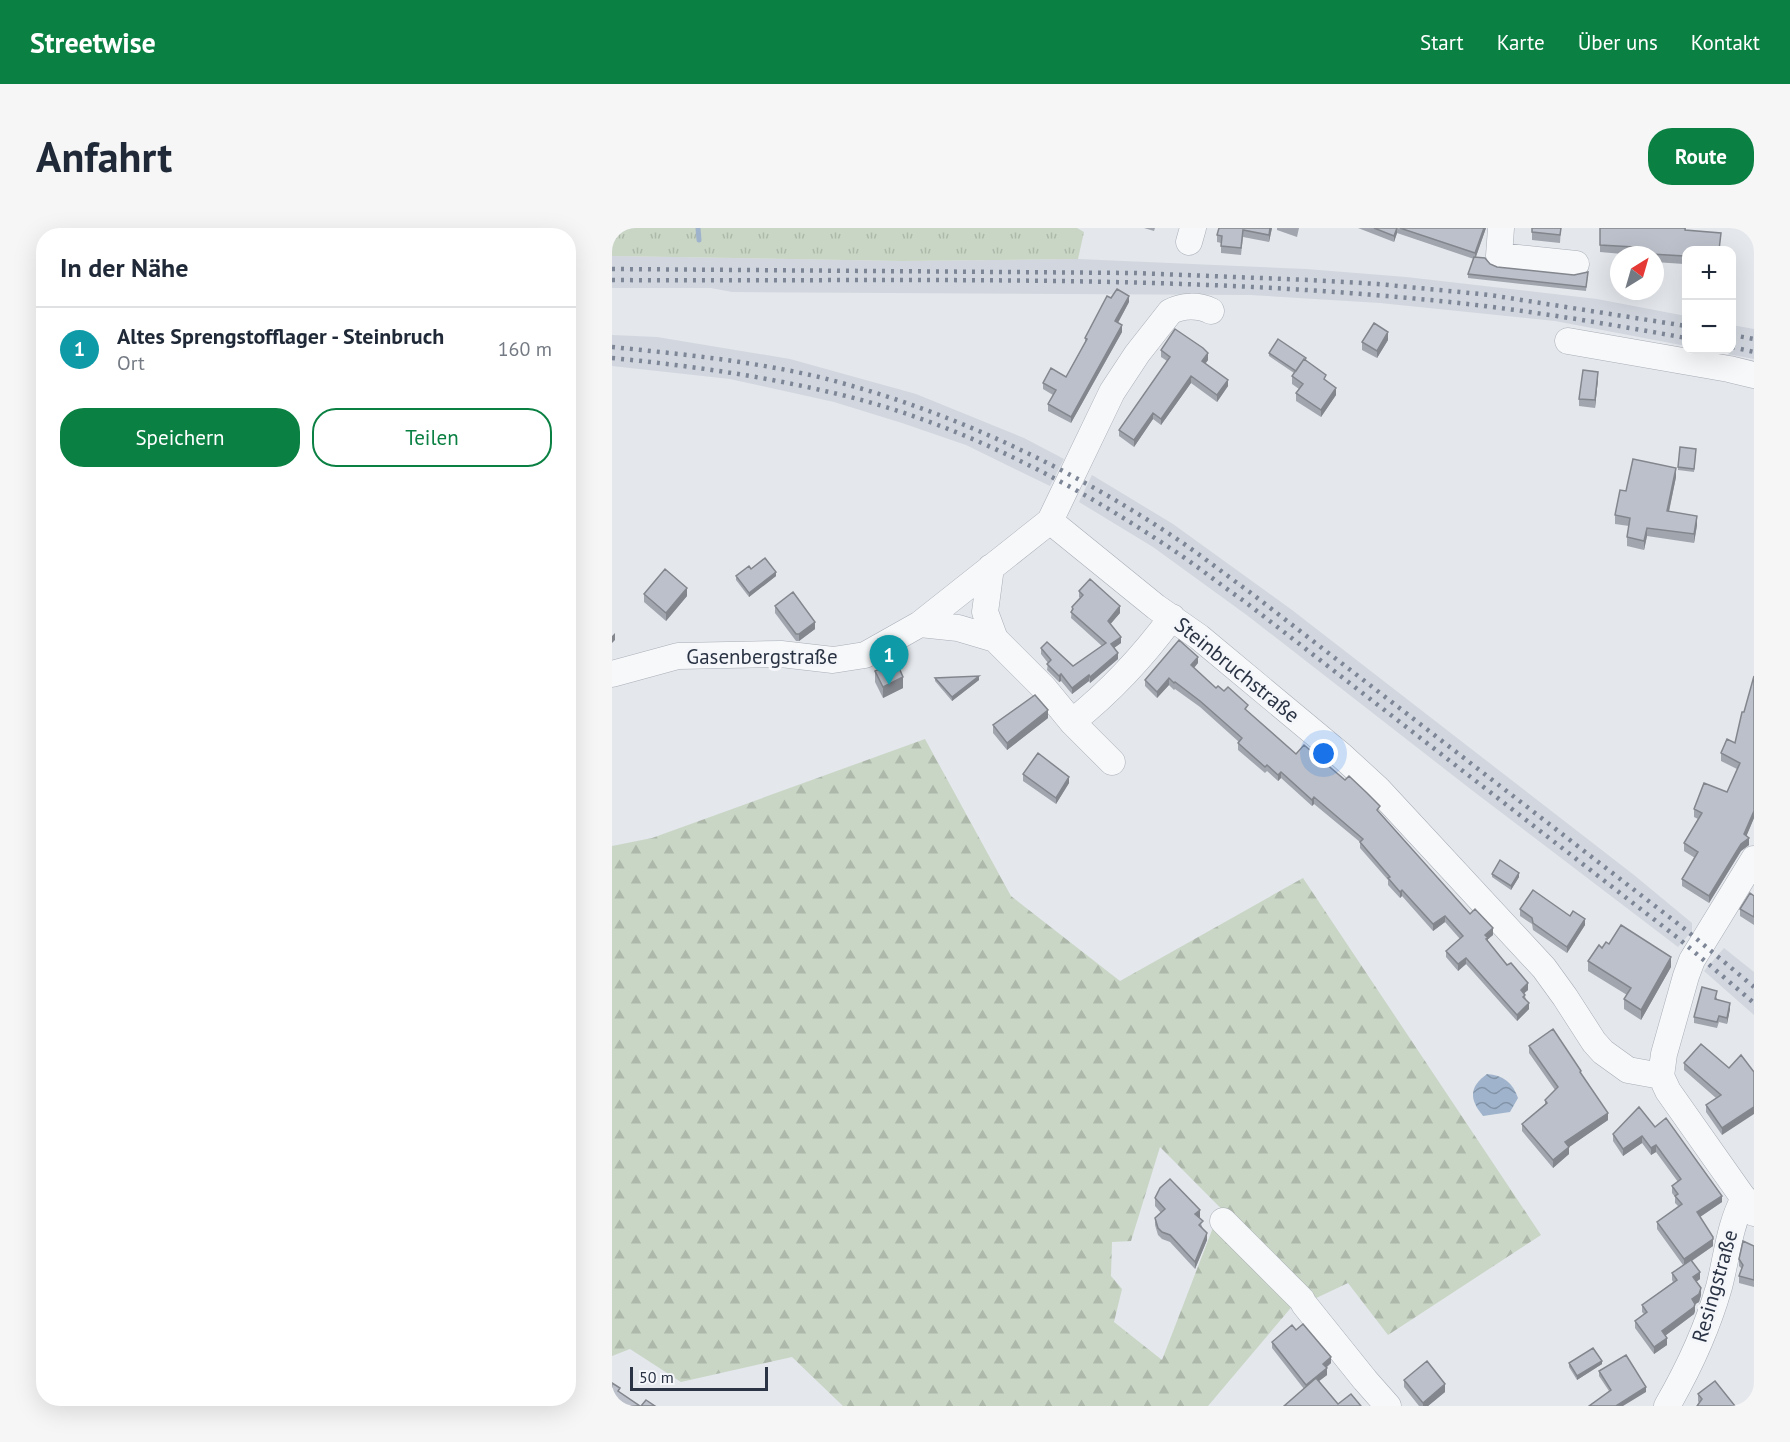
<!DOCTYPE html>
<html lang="de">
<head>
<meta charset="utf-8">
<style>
	:root { --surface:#fff; --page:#f6f6f7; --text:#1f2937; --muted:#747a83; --line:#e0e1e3; --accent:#0b8043 }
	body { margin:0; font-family:"PT Sans",sans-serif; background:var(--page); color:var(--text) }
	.controls { position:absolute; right:18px; top:18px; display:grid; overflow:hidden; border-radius:12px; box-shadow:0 6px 24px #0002 }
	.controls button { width:54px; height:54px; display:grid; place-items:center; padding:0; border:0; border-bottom:2px solid var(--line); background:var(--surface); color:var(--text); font:30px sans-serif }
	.compass { position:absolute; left:998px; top:18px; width:54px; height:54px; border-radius:50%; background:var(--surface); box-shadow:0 6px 24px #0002; rotate:37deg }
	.scale { position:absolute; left:18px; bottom:15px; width:138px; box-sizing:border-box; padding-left:6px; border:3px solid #2b3445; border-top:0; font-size:16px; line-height:21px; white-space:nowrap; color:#2b3445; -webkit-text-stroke:4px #f4f6f9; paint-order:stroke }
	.you { position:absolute; left:712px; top:526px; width:21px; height:21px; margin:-15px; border:4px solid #fff; border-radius:50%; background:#1a73e8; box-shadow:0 0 0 9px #1a73e833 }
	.badge { display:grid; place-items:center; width:39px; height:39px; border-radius:50%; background:var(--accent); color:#fff; font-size:20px; font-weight:700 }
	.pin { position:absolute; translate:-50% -50px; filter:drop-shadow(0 2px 3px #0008) }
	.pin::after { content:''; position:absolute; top:32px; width:21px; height:18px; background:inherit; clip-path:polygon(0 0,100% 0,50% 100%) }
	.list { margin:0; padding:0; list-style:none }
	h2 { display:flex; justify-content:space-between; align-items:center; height:78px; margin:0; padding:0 24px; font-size:26px }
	h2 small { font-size:20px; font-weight:400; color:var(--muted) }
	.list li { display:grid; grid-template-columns:39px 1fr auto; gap:18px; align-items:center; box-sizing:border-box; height:84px; padding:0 24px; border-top:2px solid var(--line) }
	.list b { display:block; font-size:22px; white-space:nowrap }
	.list p { margin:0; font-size:20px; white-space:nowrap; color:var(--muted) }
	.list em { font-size:20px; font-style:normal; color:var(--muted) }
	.actions { display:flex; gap:12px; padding:18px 24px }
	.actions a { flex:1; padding:14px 0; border:2px solid var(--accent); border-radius:24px; text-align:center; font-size:21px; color:var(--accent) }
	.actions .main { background:var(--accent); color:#fff }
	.map { position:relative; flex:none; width:1142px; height:1178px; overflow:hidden; border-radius:24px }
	header { display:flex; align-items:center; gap:36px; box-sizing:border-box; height:84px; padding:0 30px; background:var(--accent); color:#fff }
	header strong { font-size:28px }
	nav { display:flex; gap:33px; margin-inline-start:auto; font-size:21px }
	.intro { display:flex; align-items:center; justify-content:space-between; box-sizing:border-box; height:144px; padding:0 36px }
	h1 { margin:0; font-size:42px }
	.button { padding:15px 27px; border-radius:24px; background:var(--accent); color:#fff; font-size:21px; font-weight:700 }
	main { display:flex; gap:36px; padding:0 36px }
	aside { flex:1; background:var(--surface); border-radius:24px; box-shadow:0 6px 24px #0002 }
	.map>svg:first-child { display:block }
	.built { fill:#d2d6de }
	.grass { fill:url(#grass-tufts) }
	.forest { fill:url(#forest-firs) }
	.water { fill:url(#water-waves) }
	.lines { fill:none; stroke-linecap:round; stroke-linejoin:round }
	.stream { stroke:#9fb4cc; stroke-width:5 }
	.minor-casing { stroke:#a9aeb7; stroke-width:27 }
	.minor { stroke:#f7f8fa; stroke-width:26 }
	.rail { stroke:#7d8696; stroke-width:4.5; stroke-dasharray:3 6; stroke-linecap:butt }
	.wall { fill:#a1a5ae }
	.shaded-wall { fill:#83868d }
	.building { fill:#bbc0ca; stroke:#83868d; stroke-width:1.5 }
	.labels { text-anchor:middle; stroke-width:6; stroke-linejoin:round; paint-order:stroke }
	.street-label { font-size:21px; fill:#2b3445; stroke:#f4f6f9 }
</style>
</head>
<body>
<header>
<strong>Streetwise</strong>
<nav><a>Start</a><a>Karte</a><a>Über uns</a><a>Kontakt</a></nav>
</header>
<div class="intro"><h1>Anfahrt</h1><a class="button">Route</a></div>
<main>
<aside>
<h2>In der Nähe<small></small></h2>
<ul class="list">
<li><span class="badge" style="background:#0f9aa8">1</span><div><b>Altes Sprengstofflager - Steinbruch</b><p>Ort</p></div><em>160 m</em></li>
</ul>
<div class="actions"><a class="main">Speichern</a><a>Teilen</a></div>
</aside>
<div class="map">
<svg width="1142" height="1178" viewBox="0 0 1142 1178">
	<defs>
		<pattern id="grass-tufts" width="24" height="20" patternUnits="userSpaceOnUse" patternTransform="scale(1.5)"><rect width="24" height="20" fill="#c9d6c5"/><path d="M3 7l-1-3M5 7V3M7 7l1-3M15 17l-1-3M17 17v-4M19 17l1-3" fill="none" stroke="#adb8ab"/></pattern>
		<pattern id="forest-firs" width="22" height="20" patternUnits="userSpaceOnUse" patternTransform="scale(1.5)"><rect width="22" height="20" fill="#c9d6c5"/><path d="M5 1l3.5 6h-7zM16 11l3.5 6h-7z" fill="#adb8ab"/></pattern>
		<pattern id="water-waves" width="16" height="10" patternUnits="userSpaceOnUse" patternTransform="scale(1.5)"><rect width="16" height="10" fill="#9fb4cc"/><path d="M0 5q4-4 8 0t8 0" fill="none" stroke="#8293a7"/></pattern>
	</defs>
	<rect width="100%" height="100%" fill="#e4e7ec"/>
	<path class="built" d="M0,28L290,33L466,31L694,41L794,49L985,71L1074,88V118L943,93L768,75L638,67L120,64L99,60H0Z
		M1120,97L1142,101V131L1094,122H1120Z
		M0,107L45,109L178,131L304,166L412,210L452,231L438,258L354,217L290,195L222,174L118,151L0,138Z
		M480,247L561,296L680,382L1022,647L1080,695V703L1066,719L861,563L636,388L541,319L467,274Z
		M1112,720L1142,744V787L1092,743Z"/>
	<path class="grass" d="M0,0H465L472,4L466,31L290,33L0,28Z"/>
	<path class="forest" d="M313,511L399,668L508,753L691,650L929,1007L776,1107L736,1055L700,1072L548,919L519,1013L500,1014L499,1048L510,1061L502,1094L550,1132L602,997L683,1075L596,1178H231L180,1129L69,1154L18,1121L0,1128V618L40,610Z"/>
	<path class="water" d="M875,846C891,847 901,855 906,870L898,884L871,888C857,871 857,859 875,846Z"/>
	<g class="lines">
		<path class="stream" d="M86,0L87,12"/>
		<g class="minor-casing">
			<path id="minor" d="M889,0L887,28L964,36
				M577,14L581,0
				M956,113L1117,141L1142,147
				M438,293L544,379L587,409L730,528L766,561L932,740L953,769L982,814L991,824L1016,842L1049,848
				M379,339L373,384L383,411L432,460L460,494L500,534
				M308,396L346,400L383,411
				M0,446L66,428L169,426L221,432L253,427L308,396L438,293L500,164L525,126L558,84C570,77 587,77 599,83
				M460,494C499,463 530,430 560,389
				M1142,631L1080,732L1074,748L1052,826L1049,848L1056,863L1142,985
				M611,993L690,1072L692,1076L753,1152L776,1178
				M1055,1178C1077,1140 1095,1101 1107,1059C1115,1029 1117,998 1132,970"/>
		</g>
		<use href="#minor" class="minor"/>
		<path class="rail" d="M0,41L523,45L698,52L766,56L878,67L1074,98
			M0,52C269,54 539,45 807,71C897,79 986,94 1074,110
			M1120,107L1142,111
			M0,119C69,126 139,133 207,149C335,181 456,238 565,311C590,328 614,347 639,365L1074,702L1142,759
			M1120,119L1142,124
			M0,130C82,138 158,149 238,169C352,198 461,255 558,320C583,336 607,356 632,373L1066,710L1142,775"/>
	</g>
	<path class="wall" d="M532,0H543L542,3Z
		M607,0H660L657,14L631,9L629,27L609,25V15L605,14V7Z
		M665,0H687L685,9L665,2Z
		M746,0H874L864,29L885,39L962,47L976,44L974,63L856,50V46L862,31L785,5L782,14Z
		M920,0H949L948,15L920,12Z
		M1074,0V2L1109,12L1074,22V43H1072V36L1043,34V27H1022L988,24V17Z
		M499,70L517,74L506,95L510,104L459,195L436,183V176L441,167L431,161V155L454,149L473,115V110Z
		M776,112L765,130L750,122V114Z
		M549,122L596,132L593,136L616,158L605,174L579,155L549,197L541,191L522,219L507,208V202L555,133L549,129Z
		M657,125L694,133L714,153L724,167L709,189L684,173V165L687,161L680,156V148L682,145L657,128Z
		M986,151L983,180L967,178V171Z
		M1084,225L1082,244L1066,242V239Z
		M1064,249L1057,284L1085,297L1082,315L1035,308L1032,322L1015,318V309L1017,298L1003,296V287L1014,263Z
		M139,341L164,348L137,369L124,352V348Z
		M467,363L508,385L498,396L509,415L502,420L506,431L478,455L477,453L460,466L449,453L447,454L435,442L436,435L429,426V420L461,438L490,418L459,390L460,379L468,370L467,369Z
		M32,366L75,368L54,393L32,374Z
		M163,378L203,401L187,413H184L163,385Z
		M586,435L582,440L604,460L636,484L684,526L768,585L858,686L881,707L876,711V713L916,762L912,765L917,781L905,793L854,736L846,743L834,729V723L848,711L833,694L821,703L790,668L788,670L776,657V652L748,620V614L702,576L700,578L669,550L666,553L655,543L653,545L626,522V515L627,514L588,479L563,461L562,462L557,457L545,470L533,458V452Z
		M263,443L291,460L271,470L263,454Z
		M323,450L367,452L340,473L323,453Z
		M1132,484L1142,590L1134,608L1137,617L1129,623L1097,675L1070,658V651L1083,630L1072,623V615L1086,591L1082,589V581L1115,564L1125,541L1109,533V525L1123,515Z
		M436,490L395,522L381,505V497Z
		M411,546L457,555L444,576L411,553Z
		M880,646L907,649L899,662L880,649Z
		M1142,668V697L1128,688V681Z
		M908,681L958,688L973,697L955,725L921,702L920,696L908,688Z
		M997,716L1059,739L1029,792L1012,781V771L1015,767L976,743V733L990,720Z
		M1105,769V772L1118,781L1115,796L1107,794L1105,800L1082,795V789Z
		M917,818L969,846L996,892L957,919V926L941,940L910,903V896L933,876V872L943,862L917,825Z
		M1072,835L1117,840L1110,907L1094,884V877L1104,870L1072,842Z
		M1043,899L1110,974L1088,989L1101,1016V1018L1080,1033L1088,1051L1084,1054L1089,1067L1087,1074L1083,1076V1083L1082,1086L1053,1108L1055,1117L1042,1126L1023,1100V1093L1032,1086L1030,1084V1077L1061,1054L1060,1052V1045L1071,1037L1045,1001V994L1067,979L1063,975V969L1060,965V958L1066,954L1044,924L1039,927L1030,915L1011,928L1001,913V906Z
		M543,970L588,989L587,990L595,1012L583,1041L558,1014L550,1011L546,1007L543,997V990L549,985L543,978Z
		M1142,1018V1059L1127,1055V1048L1130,1041L1127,1038V1031Z
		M684,1102L719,1135L714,1140L715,1147L707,1153L726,1176L672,1178L692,1161L660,1120V1114Z
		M957,1135L990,1136L965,1152L957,1139Z
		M987,1143L1034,1164L997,1163L987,1148Z
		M792,1152L833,1164L816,1178H807L792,1159Z
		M1086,1166L1123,1178L1087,1175L1086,1173Z"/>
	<path class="shaded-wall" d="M658,0H660L657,14V7Z
		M785,0V5L782,14V8Z
		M872,0H874L863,31V25Z
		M517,68V74L503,100V93Z
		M510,97V104L459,195V189Z
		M776,104V112L765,130V123Z
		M596,125V132L590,140V133Z
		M986,144V151L983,180V172Z
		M579,148V155L549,197V191Z
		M616,152V158L605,174V167Z
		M724,160V167L709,189V182Z
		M541,185V191L522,219V212Z
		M1064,240V249L1055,292V283Z
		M1085,288V297L1082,315V306Z
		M1035,300V308L1032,322V313Z
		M164,344V348L137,369V365Z
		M75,360V368L54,393V385Z
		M508,378V385L496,399V393Z
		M203,394V401L187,413V406Z
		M3,405V412L0,415V408Z
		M509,409V415L499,422V416Z
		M506,425V431L478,455V449Z
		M586,429V435L579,443V437Z
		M449,446V453L447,454V448Z
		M477,447V453L460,466V460Z
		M367,448V452L340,473V469Z
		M291,449V460L271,470V459Z
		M557,450V457L545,470V464Z
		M436,482V490L395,522V515Z
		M669,544V550L666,553V547Z
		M457,549V555L444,576V570Z
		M702,569V576L700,578V572Z
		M1142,583V590L1132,614V606Z
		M1137,610V617L1129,623L1097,675V668L1129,616Z
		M907,645V649L899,662V658Z
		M790,662V668L788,670V664Z
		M833,688V694L821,703V696Z
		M973,691V697L955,725V719Z
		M881,700V707L876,711V716L873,707Z
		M1059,729V739L1029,792V782Z
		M854,730V736L846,743V736Z
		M916,755V762L909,768V762Z
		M917,775V781L905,793V787Z
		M1118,775V781L1115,796V790Z
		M1142,879V886L1110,907V900Z
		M996,885V892L953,922V914Z
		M1030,908V915L1011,928V921Z
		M1044,917V924L1039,927V920Z
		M957,919V926L941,940V932Z
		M1110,968V974L1085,991V984Z
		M588,982V989L583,993V986Z
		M595,1005V1012L583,1041V1034Z
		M1101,1009V1018L1072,1038V1031Z
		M1088,1044V1051L1081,1056V1049Z
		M1089,1060V1067L1087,1074L1080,1078V1071Z
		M1083,1076V1083L1082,1086L1050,1110V1103Z
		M1055,1110V1117L1042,1126V1119Z
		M719,1129V1135L711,1142V1136Z
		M990,1133V1136L965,1152V1148Z
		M715,1140V1147L694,1163V1157Z
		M833,1156V1164L816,1178H811V1175Z
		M1034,1159V1164L1011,1178H1004Z"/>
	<path class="building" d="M607,0H658L657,7L631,2L629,20L609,18L610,8L605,7Z
		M762,0H785L782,8Z
		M788,0H872L863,25Z
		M920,0H949L948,7L920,4Z
		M988,0H1073V2L1109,5L1107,22H1074V35H1072V28L1022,25V19L988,17Z
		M862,29L873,30L878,36L885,39L962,47L976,44L974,59L856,46Z
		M505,61L517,68L503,93L510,97L459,189L436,176L444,162L431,155L439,140L454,149L475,111L473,110L495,68L499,70Z
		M762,95L776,104L765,123L750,114Z
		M563,101L591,120L596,125L590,133L616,152L605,167L579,148L549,191L541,185L522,212L507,202L558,129L549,122Z
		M666,111L694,130L693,132L692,131L684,143L657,125Z
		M692,131L714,147L712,151L724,160L709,182L684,165L691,156L680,148Z
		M971,142L986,144L983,172L967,171Z
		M1068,219L1084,221L1082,241L1066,239Z
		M1021,231L1064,240L1055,283L1085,288L1082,306L1035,300L1032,313L1015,309L1018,290L1003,287L1008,262L1014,263Z
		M153,330L164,344L137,365L124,348L137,338L139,341Z
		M53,341L75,360L54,385L32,366Z
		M478,351L508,378L496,393L509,409L499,416L506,425L478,449L477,447L460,460L449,446L447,448L435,436L439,432L429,420L435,414L461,438L494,415L459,384L461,381L460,379L471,367L467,363Z
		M181,364L203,394L187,406H184L163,378Z
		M567,412L586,429L579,437L604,460L606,458L612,463L616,459L636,477L633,481L684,526L692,517L733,552L737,548L755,565L768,578L765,582L858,686L863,681L881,700L873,707L876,710L874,711L895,737L899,735L916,755L909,762L913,767L911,769L917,775L905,787L854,730L846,736L834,723L851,708L833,688L821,696L790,662L788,664L776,650L778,649L748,614L751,611L702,569L700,572L669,544L666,547L655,537L653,539L626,515L630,510L588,473L563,454L562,455L557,450L545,464L533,452Z
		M284,433L291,449L271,459L263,443Z
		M367,448L340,469L323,450Z
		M1142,448V583L1132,606L1137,610L1129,616L1097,668L1070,651L1086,624L1072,615L1090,585L1082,581L1092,555L1115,564L1128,535L1109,525L1115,511L1123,515L1130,484H1132Z
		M423,467L436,482L395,515L381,497Z
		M426,525L457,549L444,570L411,546Z
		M888,632L907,645L899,658L880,646Z
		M921,662L958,688L961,683L973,691L955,719L921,695L920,690L908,681Z
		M1138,665L1142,668V689L1128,681Z
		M1009,697L1059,729L1029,782L1012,771L1019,760L976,733L987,717L990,720L994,714L997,716Z
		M1090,759L1105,763L1103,771L1118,775L1115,790L1107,788L1105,794L1082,789Z
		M941,801L969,843L968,844L996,885L953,914L957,919L941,932L910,896L935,875L933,872L946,859L917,818Z
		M1089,816L1117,840L1129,827L1142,844V879L1110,900L1094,877L1109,867L1072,835Z
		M1027,879L1043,899L1054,890L1110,968L1085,984L1101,1009V1011L1072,1031L1045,994L1070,976L1063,968L1066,966L1060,958L1069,951L1044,917L1039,920L1030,908L1011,921L1001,906Z
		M558,951L588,982L583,986L591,993L587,997L595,1005L583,1034L558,1007L550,1004L546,1000L543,990L553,981L543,970L548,960Z
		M1131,1013L1142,1018V1052L1127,1048L1131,1037L1127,1031Z
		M1079,1032L1088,1044L1081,1049L1089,1060L1087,1066L1080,1071L1083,1076L1082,1079L1050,1103L1055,1110L1042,1119L1023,1093L1035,1084L1030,1077L1065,1052L1060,1045Z
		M691,1096L719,1129L711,1136L715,1140L694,1157L660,1114L680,1097L684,1102Z
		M981,1120L990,1133L965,1148L957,1135Z
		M1014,1127L1034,1159L1004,1178H977L999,1162L987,1143Z
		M815,1133L833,1156L811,1175L792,1152Z
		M704,1150L726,1176L739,1166L749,1178H672Z
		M1103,1153L1123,1178H1085L1090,1171L1086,1166Z
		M0,1155L8,1160L6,1163L28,1178H0Z
		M34,1172L43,1178H29Z"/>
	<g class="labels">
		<g class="street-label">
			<text x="150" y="436">Gasenbergstraße</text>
			<text transform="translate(625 442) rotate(39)" y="7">Steinbruchstraße</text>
			<text transform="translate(1103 1058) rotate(-74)" y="7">Resingstraße</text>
		</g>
	</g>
</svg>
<div class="controls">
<button>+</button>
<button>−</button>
</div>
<svg class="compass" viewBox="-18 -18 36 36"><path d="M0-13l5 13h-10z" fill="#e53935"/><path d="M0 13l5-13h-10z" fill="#747a83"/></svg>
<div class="scale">50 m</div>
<div class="you"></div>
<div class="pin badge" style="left:277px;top:457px;background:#0f9aa8">1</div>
</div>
</main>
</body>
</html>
